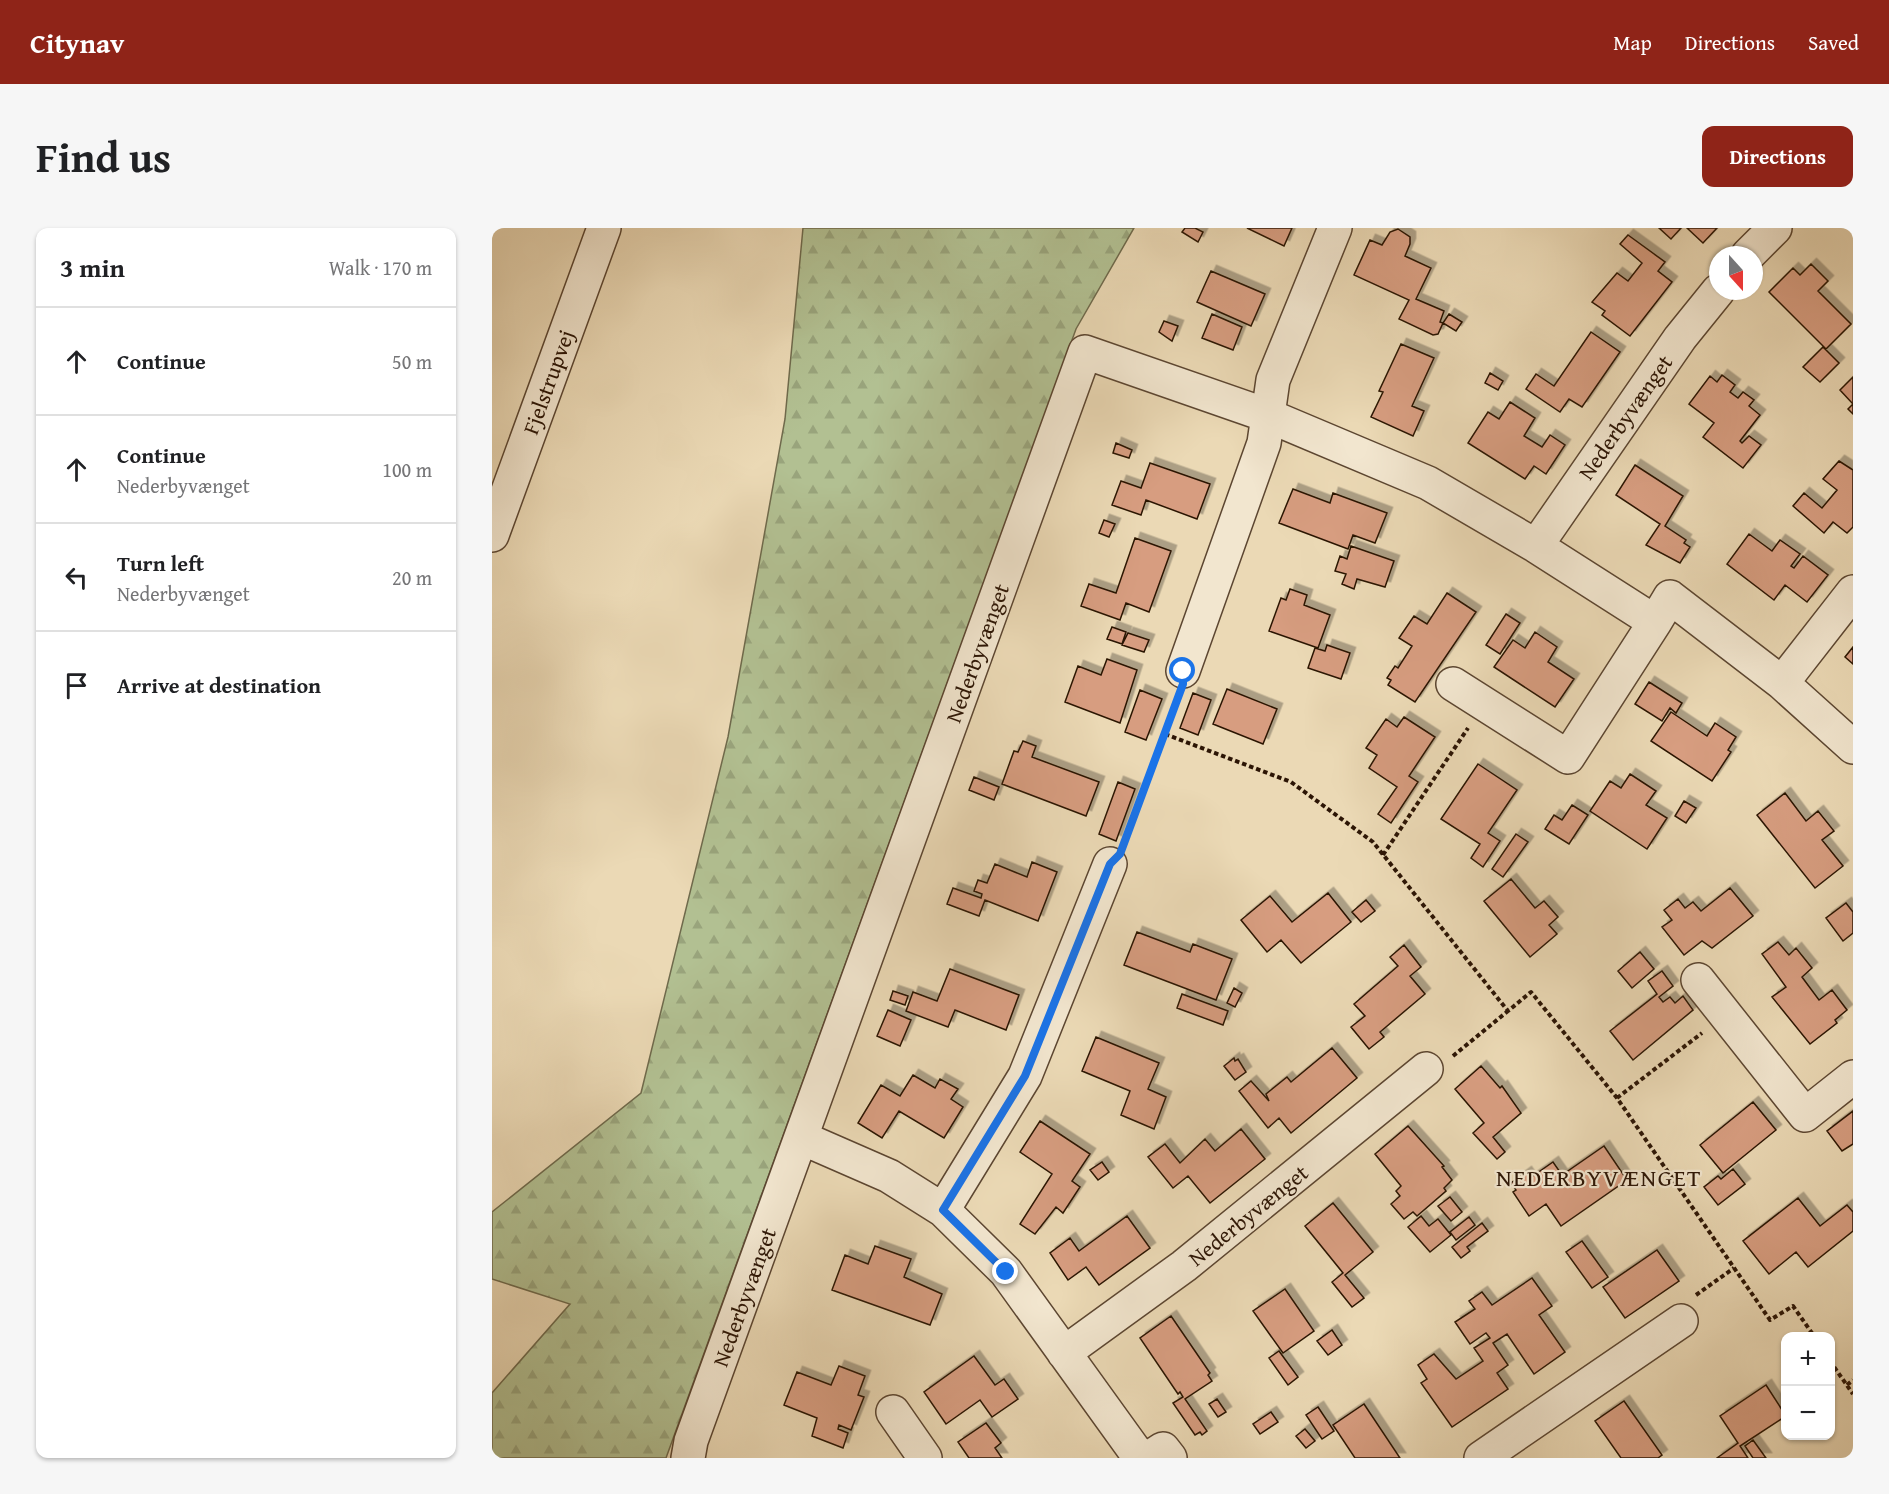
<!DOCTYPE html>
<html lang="en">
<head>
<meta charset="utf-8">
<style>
	:root { --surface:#fff; --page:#f6f6f6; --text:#202124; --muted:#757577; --line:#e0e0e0; --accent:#8f2418 }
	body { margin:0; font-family:"Gentium Book Plus",serif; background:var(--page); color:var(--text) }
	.controls { position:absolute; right:18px; bottom:18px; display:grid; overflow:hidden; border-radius:12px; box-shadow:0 2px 4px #0004 }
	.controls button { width:54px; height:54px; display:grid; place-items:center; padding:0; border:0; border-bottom:2px solid var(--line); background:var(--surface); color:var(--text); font:30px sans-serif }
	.compass { position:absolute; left:1217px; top:18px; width:54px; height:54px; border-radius:50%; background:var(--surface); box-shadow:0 2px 4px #0004; rotate:159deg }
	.stop { position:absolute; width:18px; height:18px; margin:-14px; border:4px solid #1a73e8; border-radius:50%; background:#fff }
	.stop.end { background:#1a73e8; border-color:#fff; box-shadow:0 2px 6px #0008 }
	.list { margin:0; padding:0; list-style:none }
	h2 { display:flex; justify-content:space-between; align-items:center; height:78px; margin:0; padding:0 24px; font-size:26px }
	h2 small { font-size:20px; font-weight:400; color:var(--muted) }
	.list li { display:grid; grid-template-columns:39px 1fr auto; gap:18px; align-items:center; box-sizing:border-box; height:108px; padding:0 24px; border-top:2px solid var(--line) }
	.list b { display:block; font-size:22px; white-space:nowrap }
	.list p { margin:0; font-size:20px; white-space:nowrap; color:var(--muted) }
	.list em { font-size:20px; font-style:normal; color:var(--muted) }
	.icon { flex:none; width:33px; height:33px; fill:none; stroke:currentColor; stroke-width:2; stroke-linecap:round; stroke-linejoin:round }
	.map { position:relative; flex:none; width:1361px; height:1230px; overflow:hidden; border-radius:12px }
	header { display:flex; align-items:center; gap:36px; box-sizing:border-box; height:84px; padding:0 30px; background:var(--accent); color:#fff }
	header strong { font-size:28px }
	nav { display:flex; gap:33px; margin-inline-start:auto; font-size:21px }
	.intro { display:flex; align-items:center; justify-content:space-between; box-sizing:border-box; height:144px; padding:0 36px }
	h1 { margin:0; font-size:42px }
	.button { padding:15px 27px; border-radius:12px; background:var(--accent); color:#fff; font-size:21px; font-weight:700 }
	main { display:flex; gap:36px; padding:0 36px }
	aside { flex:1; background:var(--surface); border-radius:12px; box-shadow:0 2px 4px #0004 }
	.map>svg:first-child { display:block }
	.forest { fill:url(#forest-firs); stroke:#6f6a4c; stroke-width:1.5 }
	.building { fill:#d79d80; stroke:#2c1505; stroke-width:1.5; filter:url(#shadow) }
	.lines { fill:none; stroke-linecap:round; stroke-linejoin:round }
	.minor-casing { stroke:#5c4631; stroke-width:36 }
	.path { stroke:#2c1505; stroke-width:4; stroke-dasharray:4.5 3; stroke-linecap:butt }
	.minor { stroke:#f2e6cf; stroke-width:33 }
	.route { stroke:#1a73e8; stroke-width:8 }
	.labels { text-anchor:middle; stroke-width:4.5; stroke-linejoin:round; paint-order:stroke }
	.street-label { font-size:22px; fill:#2c1505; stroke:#f2e6cf }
	.neighbourhood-label { font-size:24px; letter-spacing:1.5px; fill:#2c1505; stroke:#f2e6cf }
</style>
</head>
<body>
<header>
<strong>Citynav</strong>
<nav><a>Map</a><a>Directions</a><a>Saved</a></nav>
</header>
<div class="intro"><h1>Find us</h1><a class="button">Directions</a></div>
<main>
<aside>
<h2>3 min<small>Walk · 170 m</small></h2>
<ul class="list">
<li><svg class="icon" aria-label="ahead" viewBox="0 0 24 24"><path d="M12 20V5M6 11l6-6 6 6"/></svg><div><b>Continue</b></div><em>50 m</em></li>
<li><svg class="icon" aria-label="ahead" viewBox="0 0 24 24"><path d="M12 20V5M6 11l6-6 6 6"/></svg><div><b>Continue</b><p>Nederbyvænget</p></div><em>100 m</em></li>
<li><svg class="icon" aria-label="left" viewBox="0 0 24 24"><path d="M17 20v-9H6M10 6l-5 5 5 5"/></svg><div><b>Turn left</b><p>Nederbyvænget</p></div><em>20 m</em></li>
<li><svg class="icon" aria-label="arrive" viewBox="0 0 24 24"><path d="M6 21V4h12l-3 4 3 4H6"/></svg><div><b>Arrive at destination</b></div></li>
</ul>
</aside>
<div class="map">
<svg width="1361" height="1230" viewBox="0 0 1361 1230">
	<defs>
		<pattern id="forest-firs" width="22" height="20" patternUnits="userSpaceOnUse" patternTransform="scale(1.5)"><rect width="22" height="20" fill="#b2c092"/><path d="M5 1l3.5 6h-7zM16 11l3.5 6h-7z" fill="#99a47c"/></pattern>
		<filter id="shadow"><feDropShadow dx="5.5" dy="-5.5" stdDeviation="0" flood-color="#0004"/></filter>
	</defs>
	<rect width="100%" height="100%" fill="#ebd9b5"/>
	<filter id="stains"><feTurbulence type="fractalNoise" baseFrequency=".00333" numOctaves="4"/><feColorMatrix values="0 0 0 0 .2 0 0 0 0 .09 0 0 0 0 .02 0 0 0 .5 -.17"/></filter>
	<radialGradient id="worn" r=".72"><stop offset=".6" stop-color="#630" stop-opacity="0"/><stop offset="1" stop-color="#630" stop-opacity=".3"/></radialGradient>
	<path class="forest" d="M311,0H642L584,101L174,1230H0V1165L78,1076L0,1051V984L149,865L236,509L293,191Z"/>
	<path class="building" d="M693,0H703L711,4L706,14L690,4Z
		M755,0H800L792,18Z
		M1167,0H1189L1179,11Z
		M1195,0H1225L1211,15Z
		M906,1L918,9V16L913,28L939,40L924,71L952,83L948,94L951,95L946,106L941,107L907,91L917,72L862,47L878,12L890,17L898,4Z
		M1136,7L1173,34L1166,43L1180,54L1138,108L1110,87L1113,83L1100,74L1125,45L1136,53L1150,35L1128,16Z
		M1319,36L1336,53L1326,63L1359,96L1334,121L1277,64L1301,40L1308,47Z
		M719,43L773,66L759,98L705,74Z
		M720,86L750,99L741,122L710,110Z
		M957,86L970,94L964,103L951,95Z
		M672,93L686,98L680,113L667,104Z
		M1099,104L1128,124L1090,179L1077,171L1068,184L1034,161L1044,146L1062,158Z
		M909,116L942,130L920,178L932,183L921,208L879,189L891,164L887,163Z
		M1331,119L1347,135L1328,154L1311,139Z
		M998,145L1011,153L1006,162L993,155Z
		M1230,147L1243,157L1238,164L1246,170L1251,164L1262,172L1257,178L1268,187L1248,213L1250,215L1257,208L1269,217L1251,240L1211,209L1222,195L1197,176L1218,148L1225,154Z
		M1361,149V186L1356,181L1361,176L1348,162Z
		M1018,174L1043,190L1032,208L1050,219L1058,207L1073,217L1054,246L1042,238L1033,251L976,215L996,184L1007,191Z
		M624,215L640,222L637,230L621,225Z
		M1347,233L1361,242V299L1355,305L1341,294L1332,305L1301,278L1312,265L1330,280L1345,262L1331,251Z
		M658,235L718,256L705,291L654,272L649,287L620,277L629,253L649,260Z
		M1143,237L1191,268L1173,298L1194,312L1192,315L1198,319L1188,335L1154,317L1168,296L1124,267Z
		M801,261L838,275L841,265L895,285L883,315L861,307L856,321L787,295Z
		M612,292L623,296L617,309L607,305Z
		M1257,306L1280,323L1288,312L1308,326L1299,338L1302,340L1311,328L1336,347L1315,374L1293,357L1282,372L1235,336Z
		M643,310L679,323L657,384L634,375L628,392L589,378L597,356L624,365Z
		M859,318L902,333L893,359L865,351L862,361L850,356L854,346L843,343L848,328L855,331Z
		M798,361L815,367L812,377L838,387L826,420L777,403L789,370L794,372Z
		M955,365L984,384L923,474L896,457L899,452L895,450L903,438L906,440L920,418L907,410L922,388L935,396Z
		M1014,386L1028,395L1008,426L994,417Z
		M620,399L634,404L630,416L615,411Z
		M1043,404L1065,419L1056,434L1082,451L1063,479L1002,439L1021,412L1033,420Z
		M636,405L657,412L652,424L630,417Z
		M835,417L858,425L849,451L816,440L823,420L833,423Z
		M1361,419V436L1353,429Z
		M615,431L645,442L628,495L573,474L586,438L609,447Z
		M1157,454L1190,475L1184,485L1178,480L1170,493L1143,476Z
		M735,461L785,481L771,516L721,496Z
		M648,462L670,471L654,512L633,504Z
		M701,465L719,472L706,507L688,500Z
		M1179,484L1215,508L1223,495L1244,509L1236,522L1239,524L1220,553L1159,513Z
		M912,489L943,509L917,548L926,554L899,595L886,586L905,559L877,540L885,527L874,520L894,491L905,499Z
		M531,513L544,518L540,529L607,554L594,588L510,556L522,523L526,524Z
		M986,536L1025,562L996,605L1008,613L991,639L979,630L988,616L949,591Z
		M1138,546L1164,563L1154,577L1175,590L1155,621L1098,583L1118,553L1129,560Z
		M482,549L507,559L502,572L477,562Z
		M626,554L643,561L624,613L607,606Z
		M1293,565L1314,593L1326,583L1342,603L1330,612L1351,638L1323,660L1265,587Z
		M1192,573L1204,580L1194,595L1183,588Z
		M1080,577L1096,587L1077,616L1053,601L1062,587L1070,592Z
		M1024,606L1036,614L1011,649L1000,641Z
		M540,634L565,644L546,693L493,672L487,688L455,676L461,660L489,670L490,666L482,663L486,652L495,655L503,636L535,649Z
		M1019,651L1043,680L1052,673L1066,689L1057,697L1065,706L1038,729L992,673Z
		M1238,660L1261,688L1220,720L1210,713L1192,727L1170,699L1180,692L1172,682L1186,671L1193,680L1201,674L1209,683Z
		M836,665L859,694L809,735L789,712L775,724L749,692L778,668L800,694Z
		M874,672L883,683L869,694L860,684Z
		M1354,675L1361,684V705L1351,713L1334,690Z
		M645,704L698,724L701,716L740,731L724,772L632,737Z
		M1286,714L1297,727L1304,720L1320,740L1310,749L1327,772L1340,762L1355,782L1343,792L1345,795L1318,816L1280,769L1294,759L1270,726Z
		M912,717L929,739L918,748L933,766L888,804L892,809L877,821L859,799L873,788L862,776L906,738L898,729Z
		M1148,724L1162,741L1140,760L1126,743Z
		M458,741L527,767L514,802L463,782L456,799L414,783L421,764L445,773Z
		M1170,743L1181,758L1167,769L1171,774L1178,769L1183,775L1191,768L1201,782L1141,832L1118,803L1165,766L1156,753Z
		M742,760L750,765L743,779L735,775Z
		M401,763L416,768L413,777L398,772Z
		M690,766L736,783L731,797L685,780Z
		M396,782L419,792L408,818L385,808Z
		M604,809L667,835L656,861L674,869L662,901L629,887L638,863L590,843Z
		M840,820L865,850L799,905L787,890L776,900L747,863L759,853L777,873L774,866L795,849L799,854Z
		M742,830L743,833L746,831L754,844L743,852L732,838Z
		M989,838L1008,860L1010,858L1029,885L1001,909L1013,924L1005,931L981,905L992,895L963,861Z
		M421,847L443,860L448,851L466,861L459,871L471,879L452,910L407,883L390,910L366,895L389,857L408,868Z
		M1261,874L1284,902L1231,945L1208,917Z
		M1361,883V916L1350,923L1335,903Z
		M548,893L598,926L580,953L588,959L571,985L564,979L543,1006L528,996L560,946L528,924Z
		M916,898L952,938L950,939L960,952L952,960L954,963L925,988L921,984L912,991L899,976L908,968L904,963L909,958L883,926Z
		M749,901L773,931L718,975L696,948L681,960L656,929L673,916L688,935L713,911L723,923Z
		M1112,918L1135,952L1069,998L1054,976L1037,988L1021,964L1024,962L1019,955L1034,944L1038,950L1061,934L1070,947Z
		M610,934L617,944L606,952L598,942Z
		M1241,941L1253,956L1226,977L1212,959L1226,948L1229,951Z
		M958,969L970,984L959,993L946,978Z
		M1306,970L1328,998L1355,977L1361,984V1003L1316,1039L1304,1024L1277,1046L1251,1013Z
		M841,975L881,1024L853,1047L872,1070L860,1079L840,1054L851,1045L813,998Z
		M635,988L658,1020L607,1057L594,1039L576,1052L558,1025L578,1010L587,1023Z
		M929,988L937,998L946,991L959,1007L938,1024L916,999Z
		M977,989L983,997L964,1012L958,1004Z
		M990,995L996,1003L975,1019L978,1023L969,1030L960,1019Z
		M1090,1013L1116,1049L1100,1060L1074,1024Z
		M383,1018L419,1031L412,1049L450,1066L438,1097L340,1062L353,1027L376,1036Z
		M1165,1022L1187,1053L1133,1090L1111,1059Z
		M1040,1050L1060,1078L1047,1087L1073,1124L1042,1146L1015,1106L1001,1115L1016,1137L1005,1145L1016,1161L960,1199L929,1155L935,1151L926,1137L942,1126L964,1151L991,1133L982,1120L998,1110L994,1105L978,1116L963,1094L983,1081L977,1073L990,1064L1000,1077Z
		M793,1061L822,1103L791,1125L761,1083Z
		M679,1088L718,1145L716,1147L720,1153L693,1171L715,1203L710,1207L708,1204L703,1207L681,1175L691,1169L688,1164L686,1166L648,1110Z
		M840,1102L850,1117L836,1127L825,1113Z
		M787,1123L806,1149L796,1157L777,1130Z
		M482,1128L503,1157L512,1151L526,1171L500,1189L488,1172L454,1196L432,1164Z
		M347,1138L373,1148L366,1167L372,1169L359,1202L347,1197L346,1201L356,1205L351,1220L320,1208L325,1190L292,1177L305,1144L339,1157Z
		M1274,1157L1294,1188L1248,1218L1256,1230H1225L1246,1215L1228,1188Z
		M725,1171L734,1184L726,1189L717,1176Z
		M1132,1173L1170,1227L1166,1230H1129L1103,1193Z
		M872,1176L908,1230H863L841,1197Z
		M826,1179L842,1203L830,1211L814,1187Z
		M779,1184L786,1194L768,1206L761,1196Z
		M494,1195L509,1215L503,1220L510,1230H477L466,1214Z
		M813,1201L823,1213L814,1220L804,1208Z
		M1261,1212L1274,1230H1261L1253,1218Z"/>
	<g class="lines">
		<g class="minor-casing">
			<path id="minor" d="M1256,27L1283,0
				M0,307L112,0
				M1044,318L1188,110L1226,63
				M691,443L772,215L781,152L843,0
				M1290,455L1361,364
				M961,456L1076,529L1163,394
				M1206,752L1313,887L1361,849
				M310,910L397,948L451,982L514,1044L648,1230
				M451,982L533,848L618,636
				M572,1125L692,1038L934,841
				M401,1184L433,1230
				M196,1230L199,1213L593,124L777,188L936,255L1044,318L1163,394L1178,369L1290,455L1361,519
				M657,1230L671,1221L678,1230
				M989,1230L1189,1093"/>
		</g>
		<path class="path" d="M673,506L799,554L881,614L1016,783L1039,764L1125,870L1278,1092L1301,1078L1322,1108
			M634,611L685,472
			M891,627L976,500
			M961,828L1016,783
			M1125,870L1210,805
			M1204,1067L1242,1040
			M1338,1133L1361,1166
			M1355,1157L1361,1152"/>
		<use href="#minor" class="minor"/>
	</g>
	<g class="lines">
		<path class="route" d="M514,1044L451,982L533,848L618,636L628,626L691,456V443"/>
	</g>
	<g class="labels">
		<g class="street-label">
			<text transform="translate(56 154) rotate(-70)" y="8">Fjelstrupvej</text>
			<text transform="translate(1133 189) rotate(-55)" y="8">Nederbyvænget</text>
			<text transform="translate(485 425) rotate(-70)" y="8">Nederbyvænget</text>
			<text transform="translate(756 987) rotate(-39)" y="8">Nederbyvænget</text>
			<text transform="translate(252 1069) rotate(-70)" y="8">Nederbyvænget</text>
		</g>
		<g class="neighbourhood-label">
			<text x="1107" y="958">NEDERBYVÆNGET</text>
		</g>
	</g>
	<rect width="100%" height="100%" filter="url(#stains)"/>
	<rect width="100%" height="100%" fill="url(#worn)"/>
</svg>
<div class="controls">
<button>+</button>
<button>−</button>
</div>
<svg class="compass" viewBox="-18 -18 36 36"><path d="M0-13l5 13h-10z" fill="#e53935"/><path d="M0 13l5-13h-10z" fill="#757577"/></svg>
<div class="stop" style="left:691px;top:443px"></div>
<div class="stop end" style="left:514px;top:1044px"></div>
</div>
</main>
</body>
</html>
